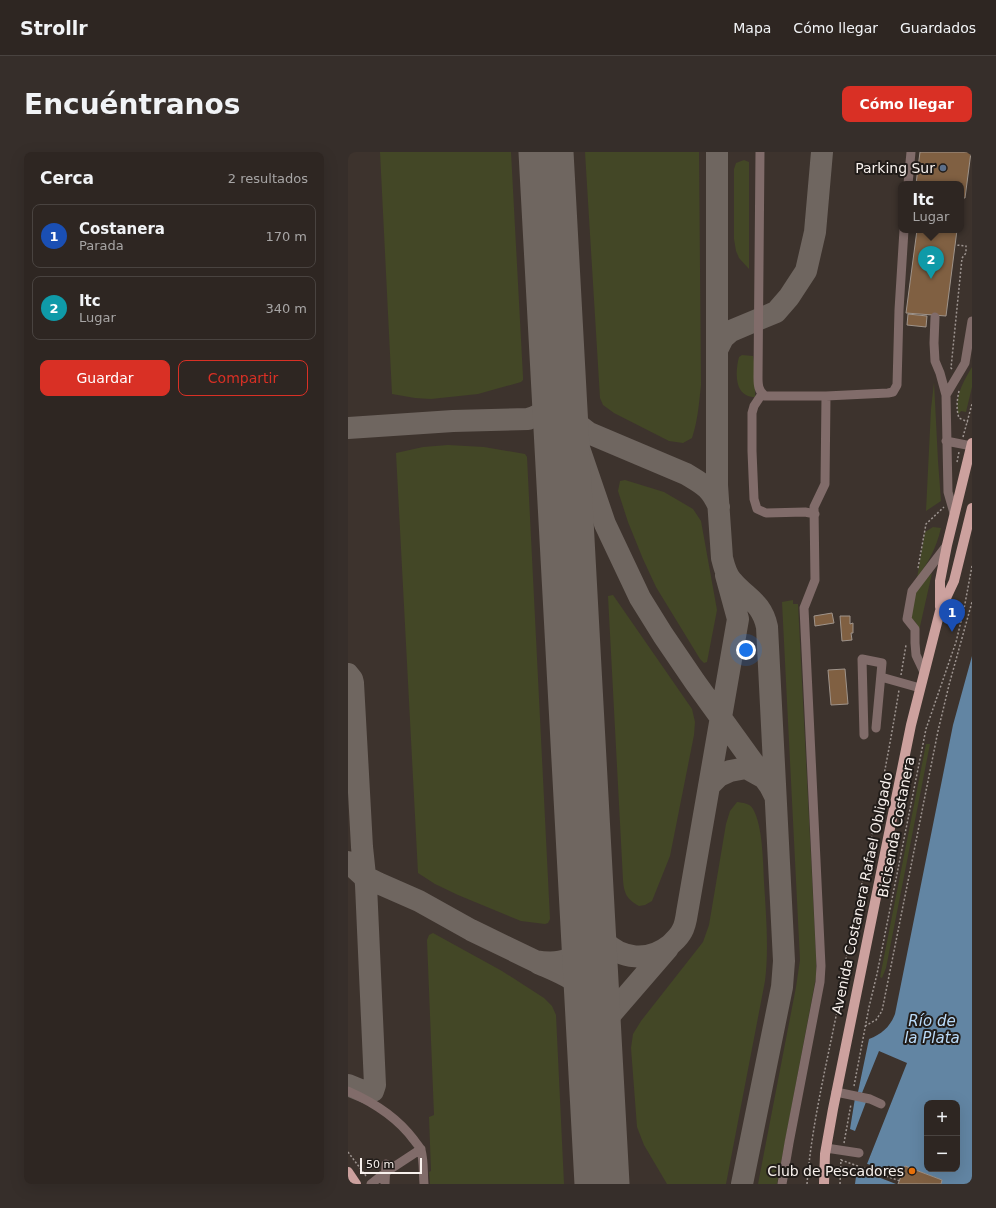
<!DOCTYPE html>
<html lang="es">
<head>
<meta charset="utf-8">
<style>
	:root { --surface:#2e2622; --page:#362e2a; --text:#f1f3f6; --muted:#a7a5a5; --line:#494340; --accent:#d93025 }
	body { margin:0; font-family:"DejaVu Sans",sans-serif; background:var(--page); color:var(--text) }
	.controls { position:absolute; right:12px; bottom:12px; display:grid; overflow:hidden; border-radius:8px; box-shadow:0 4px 16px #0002 }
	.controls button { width:36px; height:36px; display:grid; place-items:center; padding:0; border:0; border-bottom:1px solid var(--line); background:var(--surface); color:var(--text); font:20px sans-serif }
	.scale { position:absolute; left:12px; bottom:10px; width:62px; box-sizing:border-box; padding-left:4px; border:2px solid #f8f1ed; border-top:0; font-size:11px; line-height:14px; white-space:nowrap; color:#f8f1ed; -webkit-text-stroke:3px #211c19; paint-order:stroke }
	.you { position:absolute; left:398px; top:498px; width:14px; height:14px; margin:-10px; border:3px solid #fff; border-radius:50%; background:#1a73e8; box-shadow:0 0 0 6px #1a73e833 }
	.badge { display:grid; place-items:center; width:26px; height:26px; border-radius:50%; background:var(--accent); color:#fff; font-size:13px; font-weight:700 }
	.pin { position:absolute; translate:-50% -33px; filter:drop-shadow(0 1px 2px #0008) }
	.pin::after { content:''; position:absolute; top:21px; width:14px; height:12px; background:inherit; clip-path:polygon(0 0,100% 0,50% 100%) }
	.popup { position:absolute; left:550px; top:29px; width:66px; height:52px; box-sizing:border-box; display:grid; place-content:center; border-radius:8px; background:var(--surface); filter:drop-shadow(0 1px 3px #0005); font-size:13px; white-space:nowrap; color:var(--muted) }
	.popup b { font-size:15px; color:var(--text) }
	.popup::after { content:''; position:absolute; left:50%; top:100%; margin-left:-8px; border:8px solid transparent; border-top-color:var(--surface) }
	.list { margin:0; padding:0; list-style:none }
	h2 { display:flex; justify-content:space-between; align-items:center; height:52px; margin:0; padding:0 16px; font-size:17px }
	h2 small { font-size:13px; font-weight:400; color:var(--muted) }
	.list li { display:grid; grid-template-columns:26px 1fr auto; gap:12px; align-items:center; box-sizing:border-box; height:64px; margin:0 8px 8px; padding:0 8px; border:1px solid var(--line); border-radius:8px }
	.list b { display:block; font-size:15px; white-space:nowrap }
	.list p { margin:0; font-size:13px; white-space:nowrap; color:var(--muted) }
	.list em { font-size:13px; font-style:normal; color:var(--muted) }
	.actions { display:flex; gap:8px; padding:12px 16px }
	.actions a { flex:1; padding:9px 0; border:1px solid var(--accent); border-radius:8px; text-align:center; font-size:14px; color:var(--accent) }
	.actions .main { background:var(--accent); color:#fff }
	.map { position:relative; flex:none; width:624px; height:1032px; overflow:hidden; border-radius:8px }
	header { display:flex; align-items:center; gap:24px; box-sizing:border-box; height:56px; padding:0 20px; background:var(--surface); border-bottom:1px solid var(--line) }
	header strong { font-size:19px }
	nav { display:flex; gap:22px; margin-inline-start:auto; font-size:14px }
	.intro { display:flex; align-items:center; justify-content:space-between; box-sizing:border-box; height:96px; padding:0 24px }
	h1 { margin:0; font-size:28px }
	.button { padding:10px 18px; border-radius:8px; background:var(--accent); color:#fff; font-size:14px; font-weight:700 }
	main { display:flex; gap:24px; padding:0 24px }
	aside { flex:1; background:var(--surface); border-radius:8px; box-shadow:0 4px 16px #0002 }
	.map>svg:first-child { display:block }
	.green { fill:#434726 }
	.water { fill:#6285a3; fill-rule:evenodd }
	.pier { fill:#3d332d }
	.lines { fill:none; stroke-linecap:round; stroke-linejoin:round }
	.taxiway { stroke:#6f6660; stroke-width:22 }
	.runway { stroke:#6f6660; stroke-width:55 }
	.building { fill:#806042; stroke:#9f948b }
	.path { stroke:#9e9591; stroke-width:1.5; stroke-dasharray:2 2; stroke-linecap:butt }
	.minor { stroke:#816c6a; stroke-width:9 }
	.major { stroke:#cca19e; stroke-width:10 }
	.service-dot { fill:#5c6f8a; stroke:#211c19; stroke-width:1.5 }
	.food-dot { fill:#e8710a; stroke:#211c19; stroke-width:1.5 }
	.labels { text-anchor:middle; stroke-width:4; stroke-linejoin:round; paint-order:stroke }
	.poi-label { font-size:14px; fill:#f8f1ed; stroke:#211c19; text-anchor:end }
	.street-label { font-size:14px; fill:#f8f1ed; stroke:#211c19 }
	.water-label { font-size:15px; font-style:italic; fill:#badbf9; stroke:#211c19 }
</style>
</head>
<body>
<header>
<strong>Strollr</strong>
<nav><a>Mapa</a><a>Cómo llegar</a><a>Guardados</a></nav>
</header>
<div class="intro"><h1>Encuéntranos</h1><a class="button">Cómo llegar</a></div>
<main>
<aside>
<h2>Cerca<small>2 resultados</small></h2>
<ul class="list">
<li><span class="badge" style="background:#1a4fb4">1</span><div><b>Costanera</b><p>Parada</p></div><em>170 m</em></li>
<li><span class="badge" style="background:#0f9aa8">2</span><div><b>Itc</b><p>Lugar</p></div><em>340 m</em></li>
</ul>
<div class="actions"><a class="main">Guardar</a><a>Compartir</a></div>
</aside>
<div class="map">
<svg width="624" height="1032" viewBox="0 0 624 1032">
	<rect width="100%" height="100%" fill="#3d332d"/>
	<path class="green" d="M32,0H163L175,225V228L173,230L130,242L83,247L67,246L44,242Z
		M237,0H351L353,233C351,251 350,268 344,286L335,291L321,289L266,261L255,253L252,246Z
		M396,8L401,10V117L391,106L388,99L386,87V17L388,11Z
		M394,203L405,204L407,215V245C386,245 387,220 391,205Z
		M624,215V235L618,260L613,259L611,262L610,261C607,244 615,230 624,215Z
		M586,230L590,309L593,349L578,359L583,257Z
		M100,293L136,295L177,302L179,305L202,767L200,771L197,772L173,769L110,743L87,732L70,721L48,301L75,295Z
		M277,328L316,340L345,357L353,369L369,458L359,510L356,511L352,507L308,435L295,407L280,370L270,339L272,329Z
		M585,375L593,376C588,397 581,409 569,426L577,380Z
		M584,421L571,479C570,473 568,469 562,466L566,440Z
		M265,443L344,557L347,570L346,583L322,704L304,749L297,753L291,754C279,747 276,742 275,728L260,444Z
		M445,448V452H450L468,804V825L429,1032H410L448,835L452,808L434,450Z
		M578,592H582L538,816L534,826L532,825Z
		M389,650C395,651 402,651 405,657C415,674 415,711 416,730C418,763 421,796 417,829L378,1032H319L296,993L289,975L283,896L285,882L293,869L355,790L361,773L378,672L382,659Z
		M85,781L154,819L196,846L204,854L208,863L216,1032H82L81,1020L83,1019L81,965L86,963L79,788L81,783Z"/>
	<path class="water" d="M624,504V1032H507L509,1017L515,1019L519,1012L559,911L531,899L514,941L510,940L521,887C534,882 542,875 547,862L605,573ZM579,951H609V1017H579Z
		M507,946L518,950L507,979L502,977Z"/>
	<path class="pier" d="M517,1011L553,1025L557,1014L594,1028L593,1032H548L507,1016L509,1015L514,1017Z"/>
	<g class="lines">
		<path class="taxiway" d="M369,0V333L374,406C376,414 378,423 384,429C398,446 414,450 419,475L436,809L434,835L394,1032
			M369,198L375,186L383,179L428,160L441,145L458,119L467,80L474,0
			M217,255L257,372L292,446L315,483L347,530L422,634L427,644
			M221,262L228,271L241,281L338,322C356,333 362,335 371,355
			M0,276L105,269L180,267C202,260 205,253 210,232
			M0,522L4,527L5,531L14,695L18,733L27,933L25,939L21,941L17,940L0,933
			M361,634L371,624L382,619L398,616L416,626
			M0,710L14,723L30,731L71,749L123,778L187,809C216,814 231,807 241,779
			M239,751C242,765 245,777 255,788C273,808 301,810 322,793C326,789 331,785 334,779C337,774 338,768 339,761L390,467L378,423
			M190,811C205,818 234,828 241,845C243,850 244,857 245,863
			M247,899L249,881L257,869L320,796"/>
		<path class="runway" d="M198,0L254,1032"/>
	</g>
	<path class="building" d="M572,0H623L617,46H613V32H568Z
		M569,78H609L598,164L558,161Z
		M560,162L579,164L578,175L559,173Z
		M484,461L486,471L467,474L466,464Z
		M492,464H502V472L505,471V481H503L504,488L494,489Z
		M497,517L500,552L483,553L480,518Z
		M557,1014L594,1028L593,1032H550Z"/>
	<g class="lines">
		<path class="path" d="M604,217L603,216L614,106L618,101V94L608,93
			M611,239C609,248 608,257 611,266L620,270
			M615,285L624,252
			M609,310L611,300
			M570,416L578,372L596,355
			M553,523L558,493
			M517,874L528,868L534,859L590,579L601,533L624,450
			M506,934L521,855L529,822L578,577L608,490L616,457L624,414
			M496,991L503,952
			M0,1000L18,1024
			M493,1008L552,1029
			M459,1032C464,969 480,907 492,844C494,835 494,826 496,817C515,724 536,632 551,538
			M492,1032L493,1007"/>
		<path class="minor" d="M412,0L410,225C410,232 410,239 417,244H478L540,241L545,240L549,233L551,158L556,78
			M560,32L563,0
			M587,165L586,191L587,209L592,221L598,243
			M414,242L406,254L404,261V299L406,347L409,357L418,361L457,360L467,362
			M598,289L624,294
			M606,361L600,340L598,243L617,211L624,169
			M576,520L568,503L567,491V477L559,467L564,439L599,393
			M533,525L572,536
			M516,583L514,507L534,511L528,576
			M0,939C25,950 50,966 66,988C68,991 72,995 73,998C76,1009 75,1021 76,1032
			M488,940L522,947L533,952
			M478,996L511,1001
			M23,1032L38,1020L73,997
			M37,1032L38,1012
			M434,1032L441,991L472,830L473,814L456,456L467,428L466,355L477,332L478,244"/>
		<path class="major" d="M592,455V429L599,393L624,291
			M0,1020L8,1032
			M476,1032L477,1002L485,957L563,573L592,459L606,429L624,356"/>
	</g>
	<circle class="service-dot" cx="595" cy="16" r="4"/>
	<circle class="food-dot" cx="564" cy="1019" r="4"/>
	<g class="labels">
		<g class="poi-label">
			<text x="587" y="21">Parking Sur</text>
			<text x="556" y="1024">Club de Pescadores</text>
		</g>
		<g class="street-label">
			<text transform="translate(548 675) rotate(-79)" y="5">Bicisenda Costanera</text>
			<text transform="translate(514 741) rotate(-78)" y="5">Avenida Costanera Rafael Obligado</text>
		</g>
		<g class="water-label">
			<text x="584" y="874">Río de<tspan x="584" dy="17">la Plata</tspan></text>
		</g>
	</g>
</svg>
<div class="controls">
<button>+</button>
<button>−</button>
</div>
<div class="scale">50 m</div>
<div class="you"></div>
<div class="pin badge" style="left:604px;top:480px;background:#1a4fb4">1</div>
<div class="pin badge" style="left:583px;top:127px;background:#0f9aa8">2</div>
<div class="popup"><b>Itc</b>Lugar</div>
</div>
</main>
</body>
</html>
